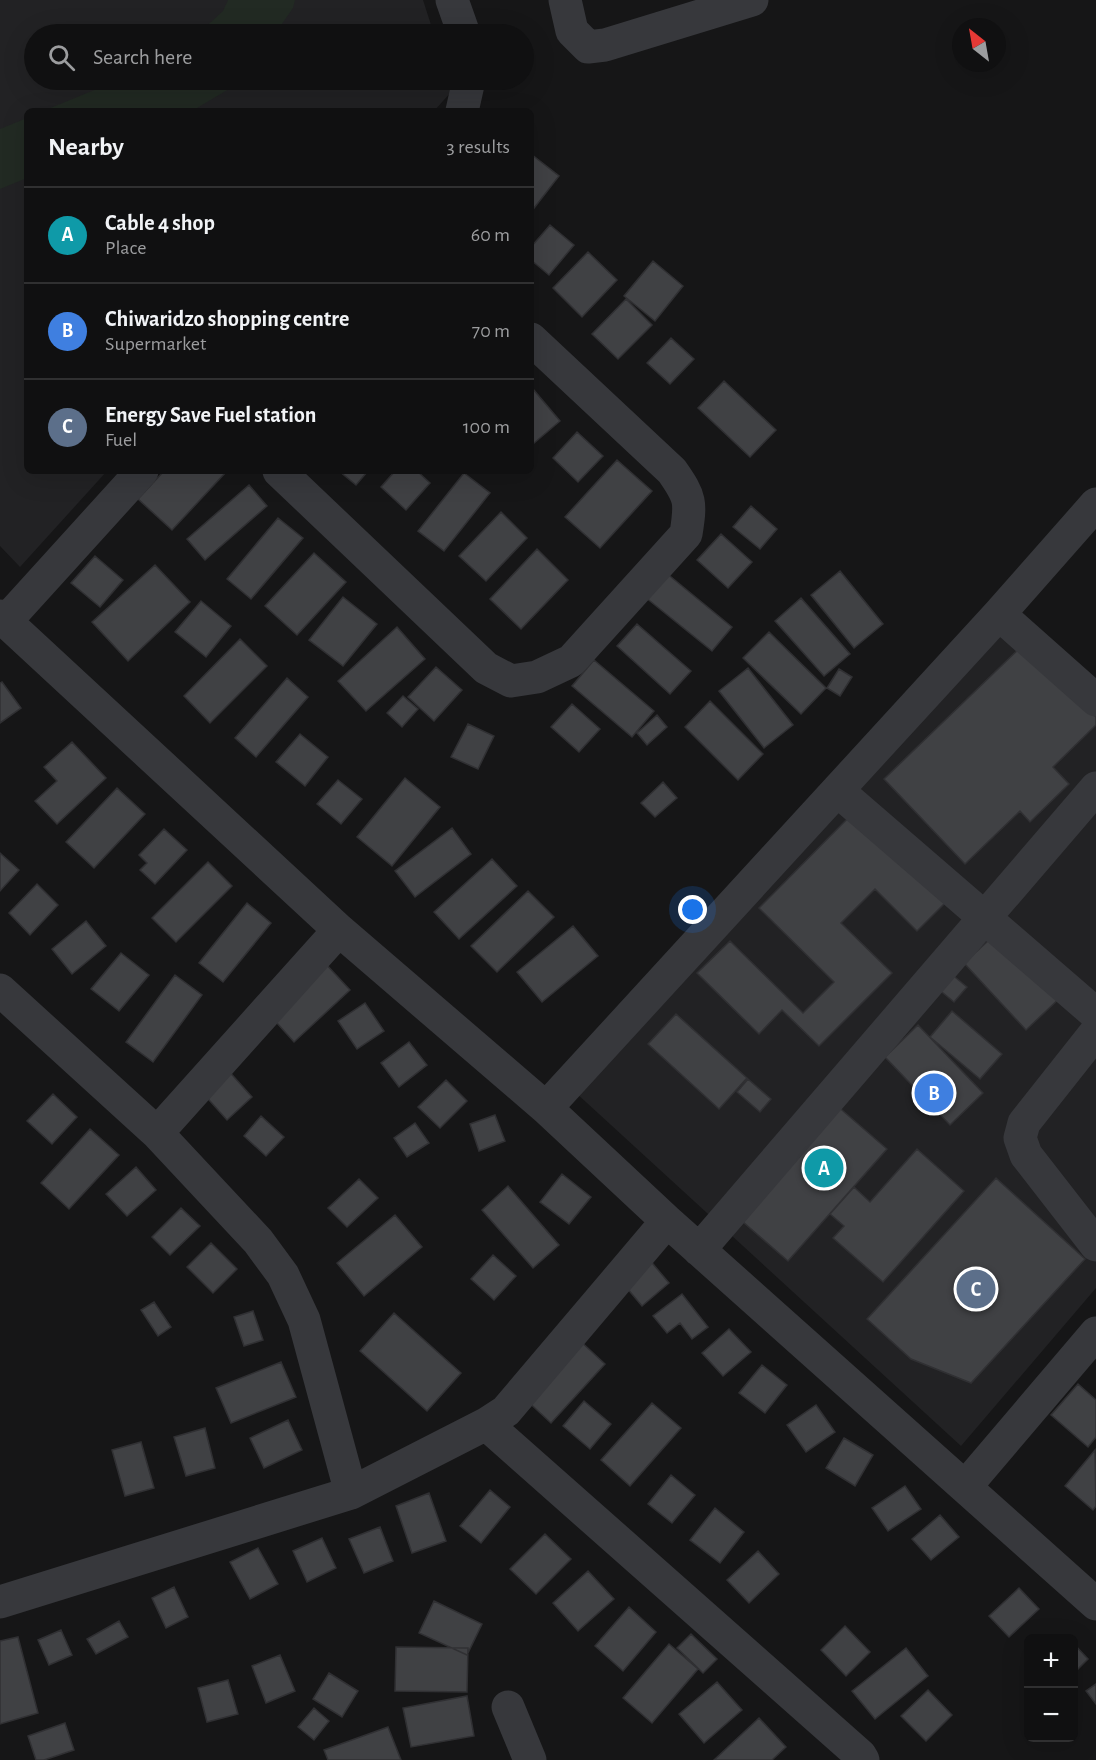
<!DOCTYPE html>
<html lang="en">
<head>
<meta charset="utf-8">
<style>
	:root { --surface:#101011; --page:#1e1e1f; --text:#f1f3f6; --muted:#9c9d9f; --line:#303031; --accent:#e5b740 }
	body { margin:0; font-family:"Alegreya Sans",sans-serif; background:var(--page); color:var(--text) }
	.controls { position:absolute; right:18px; bottom:18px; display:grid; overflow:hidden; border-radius:9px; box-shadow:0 6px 24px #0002 }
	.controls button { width:54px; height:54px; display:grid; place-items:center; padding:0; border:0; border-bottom:2px solid var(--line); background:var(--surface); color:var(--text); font:30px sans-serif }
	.compass { position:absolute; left:952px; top:18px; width:54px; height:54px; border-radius:50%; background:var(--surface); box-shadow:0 6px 24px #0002; rotate:329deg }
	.you { position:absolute; left:693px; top:910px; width:21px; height:21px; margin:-15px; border:4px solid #fff; border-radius:50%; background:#1a73e8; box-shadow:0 0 0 9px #1a73e833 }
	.badge { display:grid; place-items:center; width:39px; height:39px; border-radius:50%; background:var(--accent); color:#fff; font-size:20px; font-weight:700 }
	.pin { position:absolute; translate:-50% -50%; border:3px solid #fff; box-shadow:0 2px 6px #0006 }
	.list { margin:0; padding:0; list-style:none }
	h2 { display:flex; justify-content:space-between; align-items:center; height:78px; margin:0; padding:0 24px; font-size:26px }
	h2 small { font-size:20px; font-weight:400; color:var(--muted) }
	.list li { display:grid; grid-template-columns:39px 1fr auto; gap:18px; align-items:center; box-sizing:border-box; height:96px; padding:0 24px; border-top:2px solid var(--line) }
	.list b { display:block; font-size:22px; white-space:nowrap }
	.list p { margin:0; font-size:20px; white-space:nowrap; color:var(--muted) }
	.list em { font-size:20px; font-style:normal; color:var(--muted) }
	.icon { flex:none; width:33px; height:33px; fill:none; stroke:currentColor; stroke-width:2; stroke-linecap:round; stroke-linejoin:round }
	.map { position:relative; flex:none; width:1096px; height:1760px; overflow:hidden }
	.search { position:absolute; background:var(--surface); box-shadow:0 6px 24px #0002; left:24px; top:24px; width:510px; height:66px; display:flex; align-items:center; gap:15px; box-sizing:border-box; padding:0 21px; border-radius:33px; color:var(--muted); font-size:22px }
	.panel { position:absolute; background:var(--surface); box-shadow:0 6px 24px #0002; left:24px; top:108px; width:510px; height:366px; border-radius:9px }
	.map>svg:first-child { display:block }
	.built { fill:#222224 }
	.green { fill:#222a23 }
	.building { fill:#404144; stroke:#303033; stroke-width:1.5 }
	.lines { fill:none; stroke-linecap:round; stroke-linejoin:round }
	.minor { stroke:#37383c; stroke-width:33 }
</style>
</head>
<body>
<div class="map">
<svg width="1096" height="1760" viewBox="0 0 1096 1760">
	<rect width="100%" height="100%" fill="#161617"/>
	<path class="built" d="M0,0H423L434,34H34V80H448L452,91L434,111H27V471H107L20,567L0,546Z
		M1008,616L1096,699V1288L961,1446L575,1092Z"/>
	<path class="green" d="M228,0H295L293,8L275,34H198L223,11Z
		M119,80H244L192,111H43Z
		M27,118V178L0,189V129Z"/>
	<path class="building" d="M531,154L559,176L531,212Z
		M550,225L574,245L549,275L531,260V247Z
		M588,252L617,280L582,317L553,288Z
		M653,261L683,286L655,321L624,296Z
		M626,299L652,325L618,359L592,334Z
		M671,338L694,359L670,384L647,363Z
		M724,381L776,430L750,457L698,408Z
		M533,389L560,421L533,444L531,441V391Z
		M577,432L603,456L578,482L553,458Z
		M617,460L652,491L600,548L565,517Z
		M164,471H227L172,530L138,499Z
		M339,471H368L356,485Z
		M395,471H417L430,483L406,510L381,487Z
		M464,473L490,493L444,551L418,531Z
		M249,485L267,506L205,560L187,539Z
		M751,506L777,529L760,549L733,527Z
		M501,512L527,538L486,581L459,556Z
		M278,518L303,538L251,599L227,579Z
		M721,534L752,562L728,588L697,560Z
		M537,549L568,580L521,629L490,599Z
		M314,553L346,582L297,635L265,606Z
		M95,556L123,580L100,607L71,583Z
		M155,565L190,602L128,661L92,622Z
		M840,571L883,624L854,648L811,595Z
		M665,572L732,627L712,651L645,597Z
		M343,597L377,624L343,666L309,640Z
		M801,598L850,654L824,676L775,621Z
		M201,601L231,626L206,657L175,632Z
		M637,624L691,671L670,694L617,646Z
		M397,627L425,659L366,711L338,681Z
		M769,632L826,688L801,714L743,658Z
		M240,639L267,666L210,723L184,696Z
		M1025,643L1096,717V725L1053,767L1069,784L1030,822L1020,811L965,864L884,779Z
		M594,660L654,711L632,737L572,686Z
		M436,667L462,690L434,721L408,697Z
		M748,668L793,725L764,748L719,691Z
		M839,669L852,677L840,696L827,688Z
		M287,678L308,697L256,757L235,738Z
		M2,682L21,708L0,723V683Z
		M403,696L418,709L402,727L387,713Z
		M710,701L763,754L738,780L685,727Z
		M572,704L600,729L579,752L551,727Z
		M657,715L667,727L647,745L637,733Z
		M468,724L494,736L478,769L451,757Z
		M300,734L328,757L305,786L276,762Z
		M72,742L106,778L57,824L35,801L57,781L44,767Z
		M405,778L440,807L392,866L357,837Z
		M338,780L362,799L341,824L317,804Z
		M663,782L677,798L655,817L641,803Z
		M117,788L145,814L94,868L66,842Z
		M855,811L947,901L917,931L875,889L841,923L892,973L819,1046L782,1010L759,1034L697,973L730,941L803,1013L834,982L759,908Z
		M452,828L471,854L415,897L395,871Z
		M164,829L187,850L155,884L140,870L147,863L139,855Z
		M0,853L19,870L0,891Z
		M492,859L517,886L459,939L434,912Z
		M208,862L232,886L176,942L152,918Z
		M37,884L58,905L30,935L9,913Z
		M528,891L554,917L497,972L471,946Z
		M247,903L271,923L223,982L199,963Z
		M86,921L106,946L72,974L52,949Z
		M573,926L598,956L542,1002L517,972Z
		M1001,929L1063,995L1026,1030L964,963Z
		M121,953L149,975L119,1011L91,989Z
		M324,962L350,990L294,1042L268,1013Z
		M950,973L967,987L954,1002L937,988Z
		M175,975L202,995L153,1062L126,1042Z
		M365,1003L384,1031L357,1049L338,1021Z
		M952,1011L1002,1054L980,1079L930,1037Z
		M676,1014L747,1078L719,1109L648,1044Z
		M918,1025L983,1093L950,1125L885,1057Z
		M409,1042L427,1065L399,1087L381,1063Z
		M226,1068L252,1097L227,1120L201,1091Z
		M748,1079L771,1099L760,1112L737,1092Z
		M446,1080L467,1101L440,1128L418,1107Z
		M53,1094L77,1117L52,1144L27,1121Z
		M835,1104L887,1149L788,1261L735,1215Z
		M495,1115L505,1141L479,1151L470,1124Z
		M261,1116L284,1137L266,1156L244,1136Z
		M415,1123L429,1143L407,1157L394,1138Z
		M90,1129L119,1155L69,1209L41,1183Z
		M917,1149L964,1191L883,1282L833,1238L844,1226L830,1214L854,1187L870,1202Z
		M136,1167L156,1190L127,1216L106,1194Z
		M562,1174L591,1197L569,1224L540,1202Z
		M996,1178L1085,1259L971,1383L911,1359L867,1319Z
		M359,1179L378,1198L347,1227L328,1208Z
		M508,1186L559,1245L533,1268L482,1210Z
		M181,1208L200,1226L170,1255L152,1237Z
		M395,1215L422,1247L364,1296L337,1263Z
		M211,1243L237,1269L213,1293L187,1267Z
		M493,1255L516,1276L494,1300L471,1279Z
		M648,1258L669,1283L642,1306L621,1281Z
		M682,1294L708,1327L692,1339L680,1323L667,1333L653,1316Z
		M154,1302L171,1327L158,1336L141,1310Z
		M253,1311L263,1340L244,1346L234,1317Z
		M394,1313L461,1373L427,1411L360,1351Z
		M729,1329L751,1352L723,1376L702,1353Z
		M577,1338L605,1364L551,1423L523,1397Z
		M281,1362L296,1397L231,1423L216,1388Z
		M762,1365L787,1385L765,1413L739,1393Z
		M1078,1384L1096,1400V1437L1088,1447L1051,1415Z
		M584,1401L611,1424L590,1449L563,1426Z
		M652,1403L681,1428L630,1486L601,1460Z
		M816,1405L835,1432L806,1452L787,1425Z
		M288,1420L302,1450L264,1468L250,1438Z
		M205,1428L215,1468L186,1476L174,1437Z
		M844,1438L873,1455L855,1486L826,1468Z
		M141,1442L154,1488L125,1496L112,1450Z
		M1095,1450L1096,1506L1093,1510L1065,1486Z
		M671,1475L695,1495L672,1523L648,1504Z
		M905,1486L921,1509L888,1531L872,1508Z
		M490,1490L510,1507L481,1543L460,1526Z
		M429,1493L446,1541L412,1553L396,1506Z
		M715,1508L744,1532L720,1563L690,1540Z
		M940,1515L959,1537L931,1560L912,1539Z
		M380,1527L393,1561L364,1573L349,1539Z
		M545,1534L571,1559L536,1594L510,1569Z
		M322,1538L336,1568L307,1582L293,1551Z
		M258,1548L278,1584L250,1599L230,1562Z
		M758,1551L779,1574L749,1603L727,1580Z
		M588,1571L614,1599L578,1631L553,1603Z
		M174,1587L188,1617L166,1628L152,1598Z
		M1019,1588L1039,1609L1009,1637L989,1616Z
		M434,1601L482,1624L467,1655L419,1633Z
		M629,1607L656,1632L623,1671L595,1646Z
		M119,1621L128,1637L96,1654L87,1639Z
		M845,1626L870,1652L846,1676L821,1650Z
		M61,1630L72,1655L49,1665L38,1640Z
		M691,1634L717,1659L703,1673L677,1648Z
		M18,1637L38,1713L0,1724V1641Z
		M669,1644L698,1669L652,1723L623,1698Z
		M1074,1644L1088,1659L1074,1673Z
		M396,1647L468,1648L467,1692L395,1691Z
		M906,1648L928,1676L875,1719L852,1691Z
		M280,1655L295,1691L266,1703L252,1666Z
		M329,1673L358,1691L342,1717L313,1699Z
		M228,1680L238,1714L207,1722L198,1688Z
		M717,1682L742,1710L704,1743L679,1714Z
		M1096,1684V1704L1086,1691Z
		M928,1690L952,1715L926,1741L901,1716Z
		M467,1696L474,1736L411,1747L403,1708Z
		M314,1708L329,1721L314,1740L298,1727Z
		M759,1718L786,1747L772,1760H714Z
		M65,1723L74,1750L44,1760H36L28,1736Z
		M388,1727L401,1760H328L324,1750Z"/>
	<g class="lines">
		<path class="minor" d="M452,0L464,34
			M565,0L572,31L588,47L605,45L752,0
			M462,111L469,80
			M279,471L486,668L511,681L537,677L571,661L686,534C691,502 691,498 672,471L531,339
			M999,614L1096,700
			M0,616L339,930L546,1108L667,1221L1096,1604
			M6,621L142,471
			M838,791L1096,1014
			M0,990L157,1133L258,1241L283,1275L304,1320L351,1493L0,1602
			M1096,1032L1024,1123L1020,1138L1026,1155L1096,1245
			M546,1108L999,614L1096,504
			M157,1133L339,930
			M667,1221L506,1411L486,1424L860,1755L863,1760
			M699,1250L1096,788
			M965,1487L1096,1333
			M351,1493L486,1424
			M508,1707L530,1760"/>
	</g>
</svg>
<div class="controls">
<button>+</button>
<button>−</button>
</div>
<svg class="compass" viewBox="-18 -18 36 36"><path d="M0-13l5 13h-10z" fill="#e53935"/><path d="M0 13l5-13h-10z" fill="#9c9d9f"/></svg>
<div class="you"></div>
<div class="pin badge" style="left:824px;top:1168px;background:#0f9aa8">A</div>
<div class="pin badge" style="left:934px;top:1093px;background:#3f7fe0">B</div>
<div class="pin badge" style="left:976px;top:1289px;background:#5c6f8a">C</div>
<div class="search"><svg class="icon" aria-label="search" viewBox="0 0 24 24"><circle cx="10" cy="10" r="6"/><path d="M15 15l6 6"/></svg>Search here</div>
<section class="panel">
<h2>Nearby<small>3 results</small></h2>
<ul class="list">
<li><span class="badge" style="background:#0f9aa8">A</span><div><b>Cable 4 shop</b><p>Place</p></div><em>60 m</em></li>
<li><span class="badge" style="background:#3f7fe0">B</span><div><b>Chiwaridzo shopping centre</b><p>Supermarket</p></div><em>70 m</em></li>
<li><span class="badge" style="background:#5c6f8a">C</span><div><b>Energy Save Fuel station</b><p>Fuel</p></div><em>100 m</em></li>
</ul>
</section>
</div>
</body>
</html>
